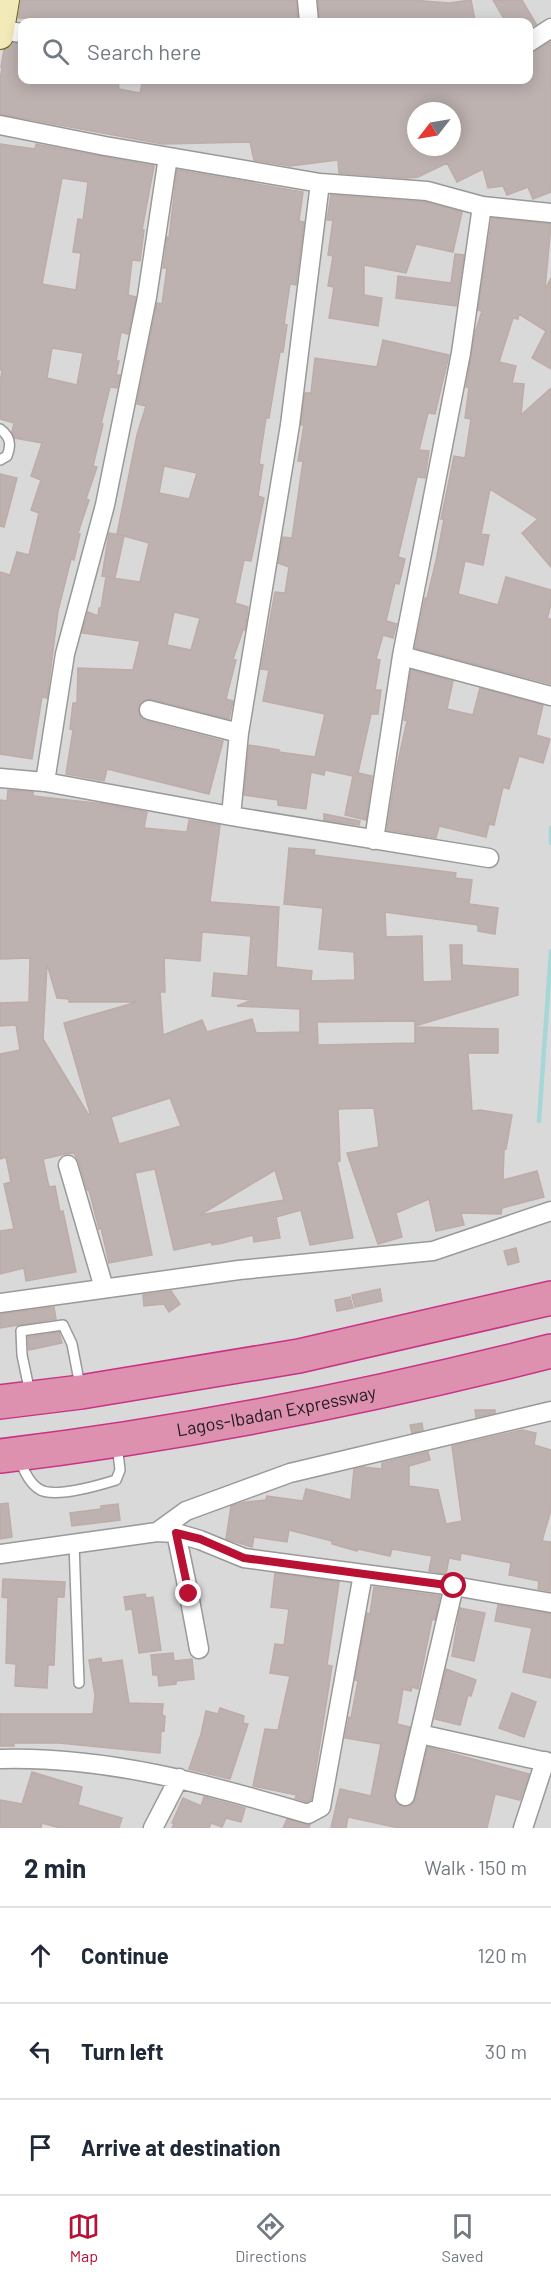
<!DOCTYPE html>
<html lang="en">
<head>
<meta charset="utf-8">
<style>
	:root { --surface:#fff; --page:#f2f2f3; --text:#1f2937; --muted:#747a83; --line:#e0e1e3; --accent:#b81134 }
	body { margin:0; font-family:Barlow,sans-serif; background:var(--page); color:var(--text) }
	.compass { position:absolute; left:407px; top:102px; width:54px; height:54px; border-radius:50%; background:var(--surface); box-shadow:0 3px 15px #0003; rotate:239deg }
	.stop { position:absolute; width:18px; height:18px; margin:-14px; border:4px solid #b81134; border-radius:50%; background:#fff }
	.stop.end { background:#b81134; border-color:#fff; box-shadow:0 2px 6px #0008 }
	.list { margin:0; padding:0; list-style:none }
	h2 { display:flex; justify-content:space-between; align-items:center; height:78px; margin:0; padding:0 24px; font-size:26px }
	h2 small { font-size:20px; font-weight:400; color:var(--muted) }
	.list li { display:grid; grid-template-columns:39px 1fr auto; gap:18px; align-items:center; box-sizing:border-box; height:96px; padding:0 24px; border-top:2px solid var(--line) }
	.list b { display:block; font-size:22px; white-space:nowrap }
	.list em { font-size:20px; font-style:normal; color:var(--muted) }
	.icon { flex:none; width:33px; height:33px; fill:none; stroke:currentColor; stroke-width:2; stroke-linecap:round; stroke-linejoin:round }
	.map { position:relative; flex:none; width:551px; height:1828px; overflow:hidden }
	.search { position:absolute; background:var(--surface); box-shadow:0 3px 15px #0003; left:18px; right:18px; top:18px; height:66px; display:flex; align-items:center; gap:15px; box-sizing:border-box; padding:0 21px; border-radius:12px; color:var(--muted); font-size:22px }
	.sheet { height:366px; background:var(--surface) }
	nav { display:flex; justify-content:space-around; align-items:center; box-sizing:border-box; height:84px; border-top:2px solid var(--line); background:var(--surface); font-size:16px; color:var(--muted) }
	nav a { display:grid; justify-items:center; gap:3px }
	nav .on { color:var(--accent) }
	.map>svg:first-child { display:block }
	.residential { fill:#dad9d9; fill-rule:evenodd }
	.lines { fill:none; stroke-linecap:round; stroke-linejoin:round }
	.stream { stroke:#a7d6d7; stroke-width:4.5 }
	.building { fill:#bdb2b0; stroke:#bdaca7; stroke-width:1.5; fill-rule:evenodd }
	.service-casing { stroke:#999; stroke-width:12 }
	.minor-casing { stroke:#999; stroke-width:21 }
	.secondary-casing { stroke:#69600e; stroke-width:28 }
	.motorway-casing { stroke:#c83285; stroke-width:36 }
	.service { stroke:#fff; stroke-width:9 }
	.minor { stroke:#fff; stroke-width:18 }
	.secondary { stroke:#f3eaba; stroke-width:26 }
	.motorway { stroke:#de90af; stroke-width:33 }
	.route { stroke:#b81134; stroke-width:8 }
	.labels { text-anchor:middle; stroke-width:5; stroke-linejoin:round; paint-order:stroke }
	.street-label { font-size:18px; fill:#1c1c1c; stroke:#fff }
</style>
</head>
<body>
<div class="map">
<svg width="551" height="1828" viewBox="0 0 551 1828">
	<rect width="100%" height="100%" fill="#ede7e3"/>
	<path class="residential" d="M0,0H551V1828H0ZM22,22H528V80H22ZM416,111H452V147H416Z"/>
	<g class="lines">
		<path class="stream" d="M551,828V843
			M539,1121L551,951"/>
	</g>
	<path class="building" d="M21,0H296L298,22H38L39,18H18Z
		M318,0H412L449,3L471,0L475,20L462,22H320Z
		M493,0H522L536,24L528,29V22H506Z
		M551,41V192L533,199L528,187L507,195L503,186L488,188L483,169L457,182L447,163L418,177L407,178L339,173L338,160L290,166L254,160L250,142L162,144L0,114V81L2,67H1L4,50L13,43L22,44V80H118L119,89L140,93L143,80H528V54ZM416,111H452V147H416Z
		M0,144L35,149L36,144L154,166L142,230H144L140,261L132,260L128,295L136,297L128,334L121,332L116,361H119L116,375H120L117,388L110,387L101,424H103L93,466L97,467L86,499L89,500L78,533L80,534L74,560L71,559L58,611L47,698L42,697L32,759L0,754V572L10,575L17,552L29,555L39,513L31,510L41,480L31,476L42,443L15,438L12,432L14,423L0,419V383L2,370H0ZM62,178L88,182L83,220L78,219L73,252L81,253L76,290L42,284ZM52,348L83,353L77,385L47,378Z
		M177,170L303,192L299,221L304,222L296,285L290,284L284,324L287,325L283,352H280L269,418H266L259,464L263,465L258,496L264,498L251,561L244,560L235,603L248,607L245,630H243L233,659L236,660L226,699L233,701L229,719L151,699L141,702L138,708L141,718L146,721L223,741L209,794L107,769L104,781L66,774L73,730L70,729L73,703H77L78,668L133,670L140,641L82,633L88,612L98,616L99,608H101L106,577L140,582L149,543L117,534L137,435L146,406L137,404L157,303L162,304L167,268H163L165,255L167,237L169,238ZM164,466L197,473L189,499L159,493ZM174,612L200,618L191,650L167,645Z
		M331,195L425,202L462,212L453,252L416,244L406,273L364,265V295L382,298L378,326L329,318L334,287L328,286L333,256L328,255L333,220H327Z
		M492,218L551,224L545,289L551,278V369L532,358L546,331L519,314L518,319L513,318L499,362L516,366L512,383L524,384L521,415L551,388V567L522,533L538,519L490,489L481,534L489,535L483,565L465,561L458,594L498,605L506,577L551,590V604L547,619H551V684L415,648L425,598H427L436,561L444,519H441L454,456L465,458L471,419L465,418L469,388L466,387L475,333L482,311L478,310Z
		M455,254L464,255L456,306L396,298L398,276L451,283Z
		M383,340L449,355L435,414L428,413L419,450L429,451L425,478L417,477L398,557L405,559L399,584L395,583L386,621L397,624L396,626L393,638L383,635L376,659L380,660L375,690H381L378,714H371L358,773L372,776L366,820L345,815L353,776L325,770L324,775L311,772L306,809L278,805V800L244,795L249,745L279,750V752L315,757L325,714L263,701L269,670L261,669L275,592L285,593L289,567L278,563L283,537L292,538L303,461H298L304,425H301L305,393H311L315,358L377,367Z
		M0,474L17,478L4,527L0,526Z
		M109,533L124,536L115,578L102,576Z
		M411,670L453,681L447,709L473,715L480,688L543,705L536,735L550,739L543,763L519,756L509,789L503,787L494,825L489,824L486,837L439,826L436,838L387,830L397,766L407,721L404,720Z
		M8,790L33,792V796L104,804L147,812L144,828L187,832L189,820L220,825L210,902L279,907L276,967L312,971L311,981L355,980L354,952L319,949L323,908L284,904L289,848L315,850L314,855L456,873L455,878L472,880L469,904L498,908L495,934L478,931V925L385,912L386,937L422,936L423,982L452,981L450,945H462V965L518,969V995L415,1026V1021L317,1022L318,1045L415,1043V1027L498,1029V1053H468L472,1111L480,1110L512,1115L506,1149H504L503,1180L537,1171L544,1197L502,1208L501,1214L461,1213L464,1225L436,1231L429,1199L396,1213L402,1237L378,1244L347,1153L379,1147L374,1108L338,1109L340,1161L337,1162L353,1238L310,1245L301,1210L276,1217L280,1238L254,1242L253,1235L223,1243L212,1245L211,1242L174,1250L155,1169L135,1173L152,1255L109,1263L101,1228L99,1229L89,1190H87L79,1162L74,1153L65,1154L43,1159L49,1187L55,1186L60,1212L63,1211L76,1272L26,1281L24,1268L0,1274V1231L14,1229L4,1184L11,1182L6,1157L0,1159V1054L20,1050L16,1025L0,1026V1003L29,1002L30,958L0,959V800L7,801ZM202,932L251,936L248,976L214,973L212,996L252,1000L237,1006L300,1009V1032L256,1033L252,1019L207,1032L202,1020L163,1035L160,992H165L164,958L200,961ZM47,964L57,998L69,999V1002H137L64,1023L90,1113L88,1114L43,1039ZM170,1098L181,1126L119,1144L111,1117ZM275,1170L284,1200L200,1215Z
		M324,814L360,821L359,825L324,820Z
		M516,1248L519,1262L508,1265L504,1251Z
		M380,1289L382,1301L355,1307L352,1295Z
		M171,1291L180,1304L169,1312L164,1304L144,1306L143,1295Z
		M350,1297L353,1308L337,1311L335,1300Z
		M54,1307L56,1319L0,1328V1314Z
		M59,1332L62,1343L29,1350L28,1337Z
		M475,1410H495V1413L476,1417Z
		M422,1423L423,1430L412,1433L410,1425Z
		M522,1430L536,1433L534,1445L551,1450V1510L542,1541L551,1542L550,1591L538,1589L539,1581L509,1575L511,1563L461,1553L460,1560L449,1558L446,1574L429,1571L432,1556L392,1549L390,1556L358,1549L357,1551L332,1544V1541L289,1530L287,1542L254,1537L252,1547L226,1539L231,1506L245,1502L266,1500L267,1496L303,1501L306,1489L351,1500L354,1469L363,1467L382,1469V1463L428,1452L430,1460L409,1466V1486L438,1490L446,1524L462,1521L452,1446Z
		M8,1503L12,1537L0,1539V1504Z
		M118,1504L120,1520L72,1526L70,1513L101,1509V1506Z
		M275,1573L339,1582L327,1665L332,1666L311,1800L307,1802L295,1798L297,1795L253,1786L265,1729L278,1730L290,1676L270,1673L275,1644L284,1645L289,1609L271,1607Z
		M3,1579L65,1582L64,1597H57L54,1665H48L47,1688L15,1686L16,1664L6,1663L8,1598L2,1597Z
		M374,1587L440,1596L435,1620L432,1619L418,1689L412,1687L411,1691L403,1689L397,1724L410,1727L394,1793V1800L403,1807L414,1803L428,1747L529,1774L520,1800L495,1794L487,1828H399L348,1817L346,1828H331L340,1789L371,1796L381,1744L345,1738L349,1717L351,1718L358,1681L355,1680L367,1613L370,1614Z
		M145,1594L146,1598L153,1597L161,1650L139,1653L132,1609L126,1610L124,1597Z
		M498,1605L551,1614V1678L523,1672L532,1628L495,1621Z
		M460,1608L485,1613L474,1661L452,1656Z
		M173,1653L174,1661L192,1659L194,1679L176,1681V1684L159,1686L158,1675H153L151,1655Z
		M101,1658L102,1663L122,1660L129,1703L163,1704L162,1715L165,1716L164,1731L161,1730L160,1753L59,1743H14V1746H0V1714H93L95,1695L89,1660Z
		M446,1669L476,1680L471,1696L468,1695L460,1725L435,1719Z
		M512,1693L536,1702L524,1737L499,1728Z
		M220,1708L244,1716L243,1723L248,1724L230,1779L189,1769L201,1734L206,1711L218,1714Z
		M32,1772L82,1787L78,1805L122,1818L119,1828H60L42,1823L41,1828H0V1800L22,1804Z
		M204,1797L245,1808L241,1822L226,1818L222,1827L211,1823L209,1828H172L174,1824L172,1823L183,1798L201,1806Z
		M287,1819L310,1824L309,1828H283Z"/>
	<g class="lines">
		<g class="service-casing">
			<path id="service" d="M0,429C10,436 12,444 7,456L0,460
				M30,1393L22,1355L21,1331L63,1325L72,1344L80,1386
				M19,1458C23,1469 29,1483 39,1489C53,1499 100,1485 116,1480L120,1470L117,1444
				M74,1543L79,1683"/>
		</g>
		<g class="minor-casing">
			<path id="minor" d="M307,0L309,22
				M1,30L22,33
				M528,43L551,28
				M0,125L105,146L320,183L427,191L482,206L551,213
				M402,656L551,696
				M149,710L239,733
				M0,778L45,782L231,816L489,858
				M45,782L65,654L105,505L147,297L168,157
				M231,816L239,733L290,425L320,183
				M374,840L402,656L461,353L482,206
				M68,1165L104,1288
				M0,1303L239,1270L433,1251L551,1211
				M157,1532L186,1511L290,1473L551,1411
				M176,1533L189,1595L199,1649
				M0,1554L157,1532L176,1533L200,1540L244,1558L454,1586L551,1603
				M420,1734L551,1763
				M0,1759C105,1756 208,1784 308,1814L321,1807L363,1574
				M405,1796L454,1586
				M153,1828L179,1778
				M523,1828L545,1761"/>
		</g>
		<g class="secondary-casing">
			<path id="secondary" d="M0,36L6,0"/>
		</g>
		<g class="motorway-casing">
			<g id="motorway">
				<path d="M0,1402L81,1392L299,1356L551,1298"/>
				<path id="s1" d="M0,1456C186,1434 369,1397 551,1351"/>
			</g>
		</g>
		<use href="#service" class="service"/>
		<use href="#minor" class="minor"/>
		<use href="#secondary" class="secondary"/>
		<use href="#motorway" class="motorway"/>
	</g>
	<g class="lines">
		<path class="route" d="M189,1594L176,1533L200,1539L244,1558L454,1586"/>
	</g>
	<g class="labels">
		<g class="street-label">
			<text dy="6" stroke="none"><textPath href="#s1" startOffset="280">Lagos-Ibadan Expressway</textPath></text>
		</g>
	</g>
</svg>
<svg class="compass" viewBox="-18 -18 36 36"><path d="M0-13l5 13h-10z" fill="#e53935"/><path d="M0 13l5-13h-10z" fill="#747a83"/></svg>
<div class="stop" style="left:454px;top:1586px"></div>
<div class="stop end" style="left:189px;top:1594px"></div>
<div class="search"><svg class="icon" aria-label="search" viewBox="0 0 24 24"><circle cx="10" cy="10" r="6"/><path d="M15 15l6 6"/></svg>Search here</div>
</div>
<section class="sheet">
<h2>2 min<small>Walk · 150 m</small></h2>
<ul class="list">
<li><svg class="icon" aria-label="ahead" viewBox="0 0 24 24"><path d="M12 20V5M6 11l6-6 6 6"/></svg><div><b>Continue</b></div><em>120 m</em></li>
<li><svg class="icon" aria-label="left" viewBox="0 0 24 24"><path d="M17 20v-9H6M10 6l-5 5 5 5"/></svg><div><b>Turn left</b></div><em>30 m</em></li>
<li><svg class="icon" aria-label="arrive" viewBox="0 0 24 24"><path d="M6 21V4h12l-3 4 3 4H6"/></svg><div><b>Arrive at destination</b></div></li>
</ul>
</section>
<nav>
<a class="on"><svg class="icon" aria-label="map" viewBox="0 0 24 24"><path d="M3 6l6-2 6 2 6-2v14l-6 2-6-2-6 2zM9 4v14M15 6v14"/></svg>Map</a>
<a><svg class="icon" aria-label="directions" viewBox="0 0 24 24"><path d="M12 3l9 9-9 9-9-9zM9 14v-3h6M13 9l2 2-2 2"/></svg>Directions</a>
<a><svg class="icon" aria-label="saved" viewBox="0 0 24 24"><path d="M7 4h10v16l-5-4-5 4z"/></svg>Saved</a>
</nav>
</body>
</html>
